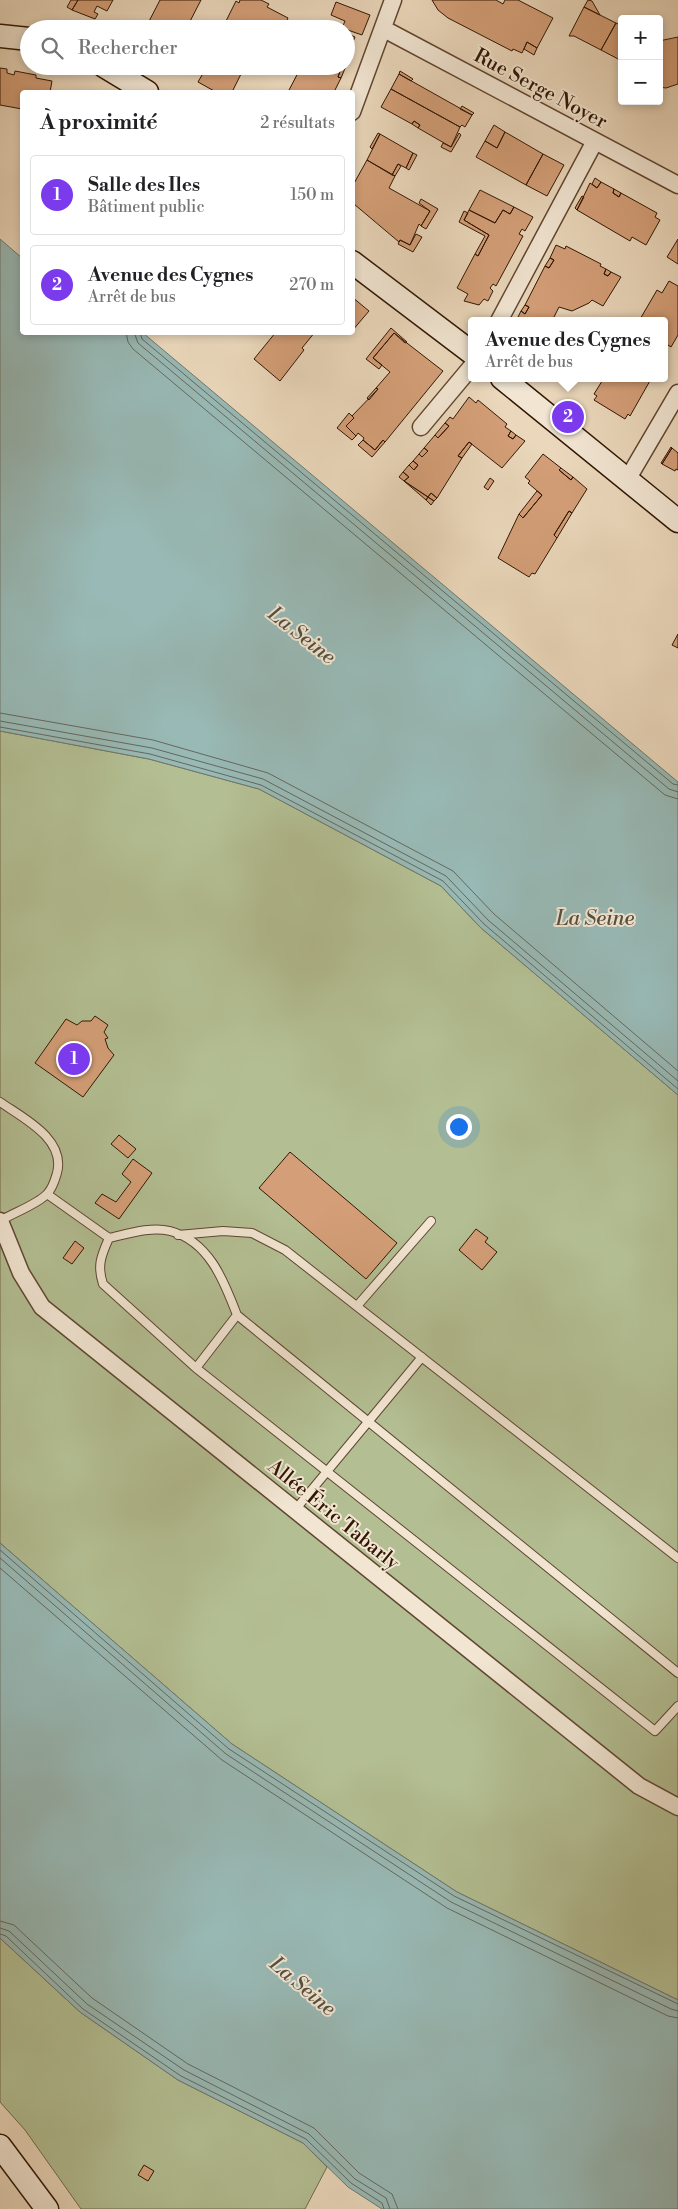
<!DOCTYPE html>
<html lang="fr">
<head>
<meta charset="utf-8">
<style>
	:root { --surface:#fff; --page:#f6f6f6; --text:#202124; --muted:#757577; --line:#e0e0e0; --accent:#7c3aed }
	body { margin:0; font-family:"Libre Bodoni",serif; background:var(--page); color:var(--text) }
	.controls { position:absolute; right:15px; top:15px; display:grid; overflow:hidden; border-radius:5px; box-shadow:0 2px 8px #0003 }
	.controls button { width:45px; height:45px; display:grid; place-items:center; padding:0; border:0; border-bottom:1px solid var(--line); background:var(--surface); color:var(--text); font:25px sans-serif }
	.you { position:absolute; left:458px; top:1126px; width:18px; height:18px; margin:-12px; border:4px solid #fff; border-radius:50%; background:#1a73e8; box-shadow:0 0 0 8px #1a73e833 }
	.badge { display:grid; place-items:center; width:32px; height:32px; border-radius:50%; background:var(--accent); color:#fff; font-size:16px; font-weight:700 }
	.pin { position:absolute; translate:-50% -50%; border:2px solid #fff; box-shadow:0 1px 5px #0006 }
	.popup { position:absolute; left:468px; top:317px; width:200px; height:65px; box-sizing:border-box; display:grid; place-content:center; border-radius:5px; background:var(--surface); filter:drop-shadow(0 1px 4px #0005); font-size:16px; white-space:nowrap; color:var(--muted) }
	.popup b { font-size:19px; color:var(--text) }
	.popup::after { content:''; position:absolute; left:50%; top:100%; margin-left:-10px; border:10px solid transparent; border-top-color:var(--surface) }
	.list { margin:0; padding:0; list-style:none }
	h2 { display:flex; justify-content:space-between; align-items:center; height:65px; margin:0; padding:0 20px; font-size:21px }
	h2 small { font-size:16px; font-weight:400; color:var(--muted) }
	.list li { display:grid; grid-template-columns:32px 1fr auto; gap:15px; align-items:center; box-sizing:border-box; height:80px; margin:0 10px 10px; padding:0 10px; border:1px solid var(--line); border-radius:5px }
	.list b { display:block; font-size:19px; white-space:nowrap }
	.list p { margin:0; font-size:16px; white-space:nowrap; color:var(--muted) }
	.list em { font-size:16px; font-style:normal; color:var(--muted) }
	.icon { flex:none; width:28px; height:28px; fill:none; stroke:currentColor; stroke-width:2; stroke-linecap:round; stroke-linejoin:round }
	.map { position:relative; flex:none; width:678px; height:2209px; overflow:hidden }
	.search { position:absolute; background:var(--surface); box-shadow:0 2px 8px #0003; left:20px; top:20px; width:335px; height:55px; display:flex; align-items:center; gap:12px; box-sizing:border-box; padding:0 18px; border-radius:28px; color:var(--muted); font-size:19px }
	.panel { position:absolute; background:var(--surface); box-shadow:0 2px 8px #0003; left:20px; top:90px; width:335px; height:245px; border-radius:5px }
	.map>svg:first-child { display:block }
	.green { fill:#b3bf93; stroke:#726a4b }
	.water { fill:#98b9b5; stroke:#6f786e }
	.lines { fill:none; stroke-linecap:round; stroke-linejoin:round }
	.shore { stroke:#64685c; stroke-width:1 }
	.building { fill:#d49f78; stroke:#311603 }
	.lane-casing { stroke:#604631; stroke-width:10 }
	.street-casing { stroke:#604631; stroke-width:19 }
	.secondary-casing { stroke:#311603; stroke-width:25 }
	.lane { stroke:#f2e6d3; stroke-width:8 }
	.street { stroke:#f2e6d3; stroke-width:16 }
	.secondary { stroke:#f2e6d3; stroke-width:22 }
	.labels { text-anchor:middle; stroke-width:4; stroke-linejoin:round; paint-order:stroke }
	.street-label { font-size:20px; fill:#311603; stroke:#f2e6d3 }
	.water-label { font-size:21px; font-style:italic; fill:#554f41; stroke:#f2e6d3 }
</style>
</head>
<body>
<div class="map">
<svg width="678" height="2209" viewBox="0 0 678 2209">
	<rect width="100%" height="100%" fill="#ebd8bc"/>
	<filter id="stains"><feTurbulence type="fractalNoise" baseFrequency=".004" numOctaves="4"/><feColorMatrix values="0 0 0 0 .2 0 0 0 0 .09 0 0 0 0 .02 0 0 0 .5 -.17"/></filter>
	<radialGradient id="worn" r=".72"><stop offset=".6" stop-color="#630" stop-opacity="0"/><stop offset="1" stop-color="#630" stop-opacity=".3"/></radialGradient>
	<path class="green" d="M0,731L149,759L259,789L441,886L481,928L678,1095V2000L457,1892L232,1744L0,1543Z
		M0,1938L80,2012L178,2080L303,2143L327,2167L305,2209H81L25,2130L0,2102Z"/>
	<path class="water" d="M0,239L22,258V332L143,333L678,782V1095L481,928L441,886L259,789L149,759L0,731Z
		M0,1543L232,1744L457,1892L678,2000V2209H382L348,2187L303,2143L178,2080L80,2012L0,1938Z"/>
	<g class="lines">
		<path class="shore" d="M126,332L128,342L133,349L665,795L678,799
			M134,332L138,343L669,789L678,792
			M140,332L142,339L673,784L678,785
			M0,713L153,740L268,773L453,871L494,914L678,1071
			M0,721L152,748L263,779L446,876L488,920L678,1081
			M0,727L150,754L261,785L443,881L484,924L678,1089
			M0,1550L229,1749L454,1896L678,2004
			M0,1558L226,1754L451,1902L671,2009L678,2011
			M0,1568L222,1760L447,1908L668,2016L678,2018
			M0,1921L14,1925L92,1998L188,2064L314,2128L359,2173L392,2194L398,2209
			M0,1928L9,1931L87,2004L184,2070L309,2134L355,2179L386,2198L390,2209
			M0,1934L6,1936L83,2009L181,2076L306,2139L351,2183L382,2203L384,2209"/>
	</g>
	<path class="building" d="M71,0H78L72,10L67,7Z
		M78,0H113L107,11L97,6L94,12L98,14L95,19L72,10Z
		M160,0H201L186,29H145Z
		M240,0H261L269,4L267,7L288,18L283,29H222L236,1L239,3Z
		M432,0H496L503,4L505,0H518L553,18L537,48L527,42L522,53L513,49L512,51L448,18L438,10Z
		M588,0L592,1L600,15L584,7Z
		M336,2L370,15L362,35L342,28L345,21L331,15Z
		M584,7L616,23L601,50L574,36H569Z
		M616,23L622,26V61L601,50Z
		M346,33L355,37L346,57Z
		M678,37V84L666,88L659,87V41Z
		M527,42L537,48L534,55L524,49Z
		M203,66H245L232,92H216L198,82L202,75L199,74Z
		M342,66H346L341,78L338,77Z
		M342,66L338,77L341,78L334,92H288L300,69L295,66Z
		M0,68L7,69V73L14,75L15,71L36,75V78L52,81L50,92H22V109L0,105Z
		M400,71L413,79L411,81L399,74Z
		M399,74L472,115L465,127L462,125L460,127L391,89Z
		M391,89L460,127L451,147L418,128L420,125L414,121L412,124L381,107Z
		M462,106L474,113L472,115L460,109Z
		M414,121L420,125L418,128L412,124Z
		M494,125L505,132L497,148L485,141Z
		M505,132L543,154L526,185L476,157L485,141L497,148Z
		M378,133L380,134L372,149L370,147Z
		M459,133L461,135L451,152L441,147L443,143L451,147Z
		M380,134L413,153L406,168L398,164L392,175L367,160Z
		M413,153L417,155L409,170L406,168Z
		M543,154L564,165L547,196L526,185Z
		M367,160L395,176L389,188L430,211L421,226L419,224L410,245L400,240L399,242L354,204L352,187Z
		M398,164L401,166L395,176L392,175Z
		M595,178L601,182L597,188L592,184Z
		M601,182L614,189L613,193L619,197L621,193L657,213L655,217L660,220L646,245L632,237L630,241L577,210L590,183L597,188Z
		M614,189L621,193L619,197L613,193Z
		M480,190L514,207L510,214L503,210L495,223L469,210Z
		M582,196L584,197L577,210L575,208Z
		M421,199L438,209L426,229L421,226L430,211L419,203Z
		M514,207L533,217L525,231L522,229L519,234L523,236L496,286L493,284L490,288L493,291L488,301L484,299L479,305L464,301L468,294L457,288L475,254L478,256L489,235L464,220L469,210L495,223L503,210L510,214Z
		M464,211L468,213L464,220L489,235L478,256L475,254L485,236L459,222Z
		M416,234L422,237L413,252L398,244L400,240L410,245Z
		M678,239V264L667,257Z
		M556,245L565,249L566,246L601,264L600,266L606,269L604,274L608,276L611,272L621,277L603,306L592,300L589,303L572,311L559,307L552,321H516L521,311L525,314L529,307L525,305L545,266L549,268L554,260L550,258Z
		M550,258L554,260L549,268L545,266Z
		M606,269L611,272L608,276L604,274Z
		M669,281L678,286V335L671,347L668,345L664,351V321H639L657,290L662,293Z
		M352,297L369,311L352,331Z
		M525,305L529,307L525,314L521,311Z
		M391,328L407,342L405,343L394,333L373,358L382,365L379,369L366,359Z
		M276,332H315L302,348L304,350L280,381L254,359Z
		M394,333L443,371L385,442L383,440L375,450L363,440L364,438L358,433L356,436L346,426L354,418L352,416L378,389L376,388L390,372L373,358Z
		M604,378H650L651,379L630,416L628,414L625,419L594,400L597,396L594,394Z
		M376,388L378,389L369,400L367,398Z
		M469,397L476,403L478,400L507,424L505,427L511,431L508,436L513,439L516,435L525,441L502,468L469,442L458,456L462,458L437,498L431,493L428,497L404,481L409,477L403,472L409,465L414,470L418,465L413,461L419,454L422,457L428,451L424,448L435,435L438,438L449,426L445,423L450,417L453,419Z
		M349,413L354,418L346,426L356,436L352,440L337,428Z
		M445,423L449,426L438,438L435,435Z
		M511,431L516,435L513,439L508,436Z
		M363,440L375,450L383,440L385,442L372,457L358,445Z
		M469,442L472,444L462,458L458,456Z
		M671,447L672,448L662,464L661,463Z
		M424,448L428,451L422,457L419,454Z
		M672,448L678,453V470L676,469L675,471L662,464Z
		M543,454L561,468L559,470L571,480L573,477L587,489L572,513L569,511L554,535L557,538L535,574L532,573L529,577L498,558L519,514L523,518L542,495L528,483L530,481L525,477Z
		M413,461L418,465L414,470L409,465Z
		M561,468L573,477L571,480L559,470Z
		M403,472L409,477L404,481L399,477Z
		M490,478L494,481L488,490L484,487Z
		M404,481L428,497L426,500Z
		M537,491L542,495L523,518L519,514Z
		M431,493L437,498L434,501L428,497Z
		M428,497L434,501L431,505L426,500Z
		M569,511L572,513L557,538L554,535Z
		M678,634V648L672,645Z
		M95,1016L108,1025L104,1032L108,1038L105,1039L108,1048L114,1055L83,1097L35,1063L66,1019L77,1025L82,1021H91Z
		M119,1135L136,1149L128,1158L111,1144Z
		M290,1152L397,1243L366,1279L259,1188Z
		M133,1159L152,1173L119,1219L95,1203L102,1194L116,1202L131,1182L122,1174Z
		M476,1229L488,1238L485,1242L497,1252L482,1270L459,1250Z
		M75,1241L84,1248L72,1264L63,1258Z
		M144,2165L154,2171L148,2181L138,2175Z"/>
	<g class="lines">
		<g class="lane-casing">
			<path id="lane" d="M0,1102C23,1118 66,1139 57,1173C55,1180 53,1188 47,1194C38,1204 13,1213 0,1221
				M47,1194L109,1238C127,1234 151,1226 170,1231C209,1241 224,1281 237,1315L678,1673
				M178,1235L223,1231L252,1233L285,1250L678,1558
				M109,1238C101,1256 97,1266 103,1284L196,1368L237,1315
				M357,1306L431,1221
				M196,1368L655,1731L678,1706
				M295,1510L422,1357"/>
		</g>
		<g class="street-casing">
			<path id="street" d="M384,29L678,185
				M352,112L393,0
				M499,321L595,141
				M421,427L472,366
				M627,480L678,393
				M0,1221L21,1273L42,1307L639,1786L678,1807"/>
		</g>
		<g class="secondary-casing">
			<path id="secondary" d="M0,36L29,39
				M104,66L147,92
				M352,262L472,353
				M502,378L678,521
				M0,2146L47,2209"/>
		</g>
		<use href="#lane" class="lane"/>
		<use href="#street" class="street"/>
		<use href="#secondary" class="secondary"/>
	</g>
	<g class="labels">
		<g class="street-label">
			<text transform="translate(541 88) rotate(28)" y="7">Rue Serge Noyer</text>
			<text transform="translate(334 1514) rotate(39)" y="7">Allée Éric Tabarly</text>
		</g>
		<g class="water-label">
			<text transform="translate(302 635) rotate(38)" y="7">La Seine</text>
			<text x="595" y="925">La Seine</text>
			<text transform="translate(303 1986) rotate(40)" y="7">La Seine</text>
		</g>
	</g>
	<rect width="100%" height="100%" filter="url(#stains)"/>
	<rect width="100%" height="100%" fill="url(#worn)"/>
</svg>
<div class="controls">
<button>+</button>
<button>−</button>
</div>
<div class="you"></div>
<div class="pin badge" style="left:74px;top:1059px">1</div>
<div class="pin badge" style="left:568px;top:417px">2</div>
<div class="popup"><b>Avenue des Cygnes</b>Arrêt de bus</div>
<div class="search"><svg class="icon" aria-label="search" viewBox="0 0 24 24"><circle cx="10" cy="10" r="6"/><path d="M15 15l6 6"/></svg>Rechercher</div>
<section class="panel">
<h2>À proximité<small>2 résultats</small></h2>
<ul class="list">
<li><span class="badge">1</span><div><b>Salle des Iles</b><p>Bâtiment public</p></div><em>150 m</em></li>
<li><span class="badge">2</span><div><b>Avenue des Cygnes</b><p>Arrêt de bus</p></div><em>270 m</em></li>
</ul>
</section>
</div>
</body>
</html>
